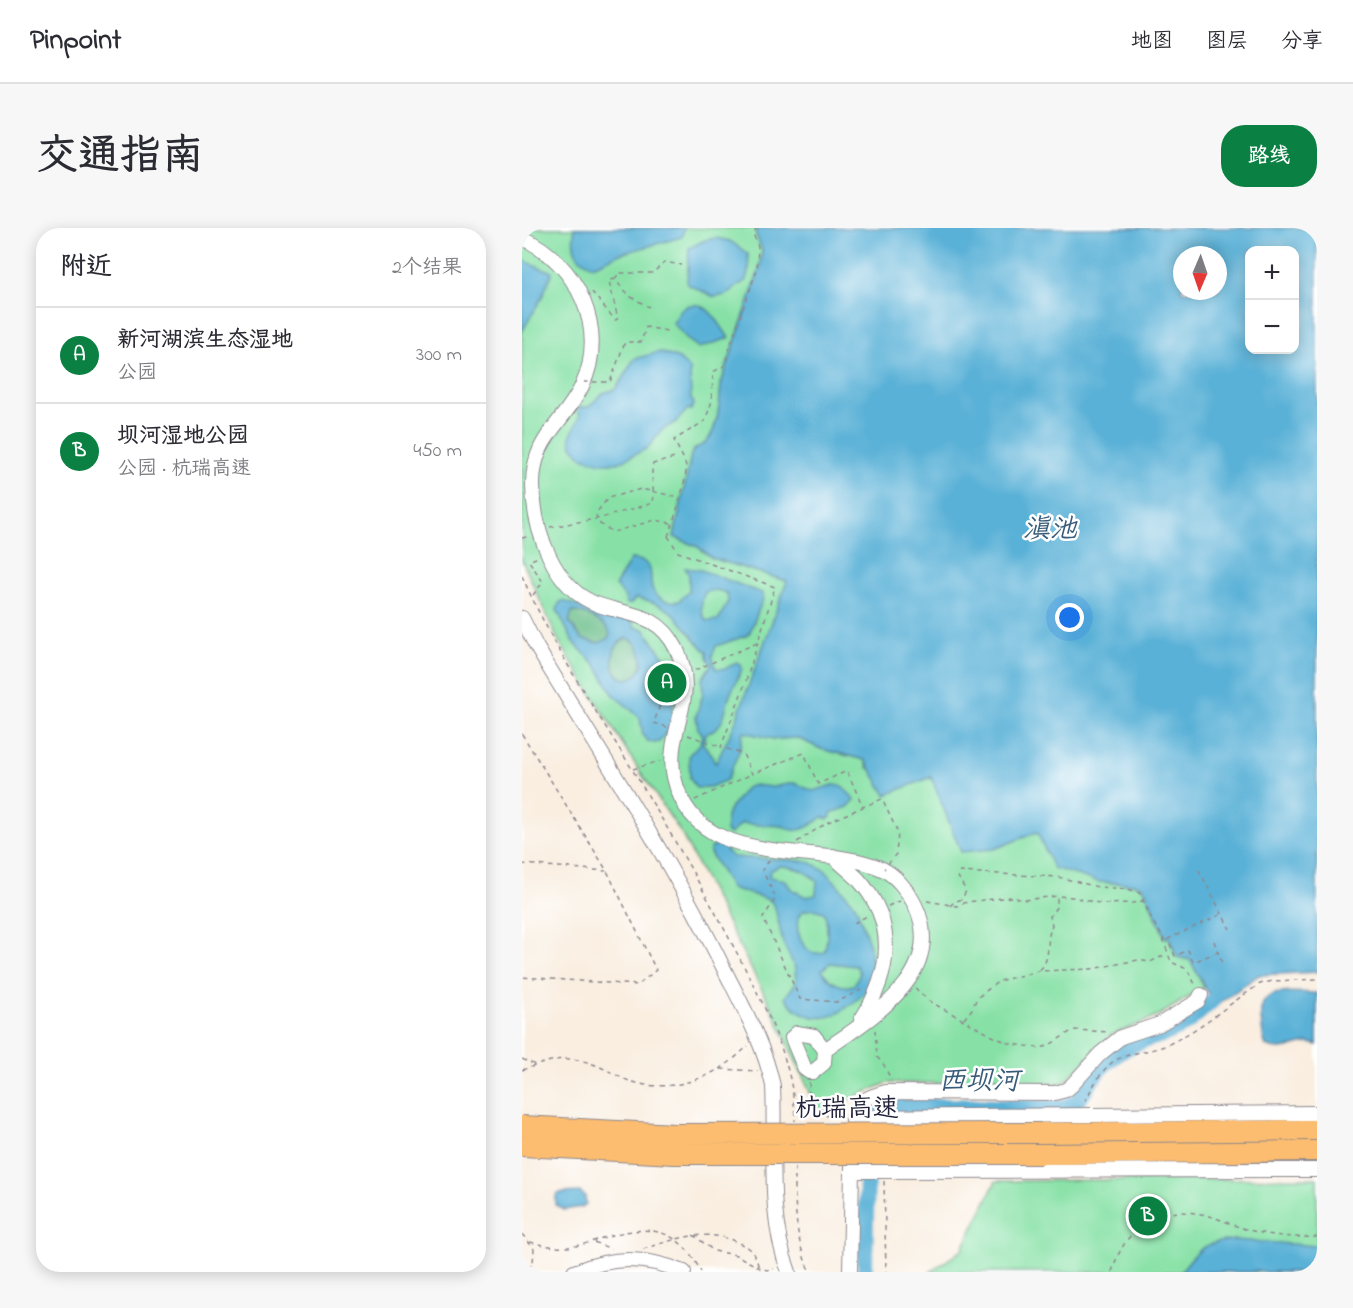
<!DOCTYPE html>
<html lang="zh">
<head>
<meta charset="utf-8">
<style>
	:root { --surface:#fff; --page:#f7f7f7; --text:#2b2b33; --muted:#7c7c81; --line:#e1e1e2; --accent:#0b8043 }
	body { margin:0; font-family:"Indie Flower","LXGW WenKai TC",sans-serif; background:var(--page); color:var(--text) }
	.controls { position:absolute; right:18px; top:18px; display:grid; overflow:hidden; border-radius:12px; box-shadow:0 3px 15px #0003 }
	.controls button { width:54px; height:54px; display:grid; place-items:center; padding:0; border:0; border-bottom:2px solid var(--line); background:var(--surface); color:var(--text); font:30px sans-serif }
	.compass { position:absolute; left:651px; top:18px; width:54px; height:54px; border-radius:50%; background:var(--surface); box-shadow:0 3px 15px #0003; rotate:182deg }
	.you { position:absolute; left:548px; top:390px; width:21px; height:21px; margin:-15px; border:4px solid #fff; border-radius:50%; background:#1a73e8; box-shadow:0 0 0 9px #1a73e833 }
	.badge { display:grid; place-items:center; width:39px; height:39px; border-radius:50%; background:var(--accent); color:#fff; font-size:20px; font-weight:700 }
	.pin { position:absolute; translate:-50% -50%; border:3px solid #fff; box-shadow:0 2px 6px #0006 }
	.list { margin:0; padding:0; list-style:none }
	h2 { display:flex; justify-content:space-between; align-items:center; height:78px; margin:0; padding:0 24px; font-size:26px }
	h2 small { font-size:20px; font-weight:400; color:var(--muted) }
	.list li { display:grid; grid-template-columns:39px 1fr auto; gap:18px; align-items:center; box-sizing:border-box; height:96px; padding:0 24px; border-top:2px solid var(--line) }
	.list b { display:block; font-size:22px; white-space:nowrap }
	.list p { margin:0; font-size:20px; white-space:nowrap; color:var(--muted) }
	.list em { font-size:20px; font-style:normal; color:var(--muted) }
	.map { position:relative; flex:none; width:795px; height:1044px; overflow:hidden; border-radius:24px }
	header { display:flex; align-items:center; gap:36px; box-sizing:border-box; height:84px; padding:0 30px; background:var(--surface); border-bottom:2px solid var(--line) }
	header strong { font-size:28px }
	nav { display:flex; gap:33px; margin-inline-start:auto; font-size:21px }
	.intro { display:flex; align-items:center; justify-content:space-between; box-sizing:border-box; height:144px; padding:0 36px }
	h1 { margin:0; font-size:42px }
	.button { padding:15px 27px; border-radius:24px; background:var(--accent); color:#fff; font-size:21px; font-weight:700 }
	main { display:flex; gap:36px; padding:0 36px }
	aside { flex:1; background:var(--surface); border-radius:24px; box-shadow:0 3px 15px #0003 }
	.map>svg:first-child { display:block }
	.green { fill:#87e1a6; stroke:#548270; stroke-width:1.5 }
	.forest { fill:#6dbf8b; stroke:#487063; stroke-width:1.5 }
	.water { fill:#5ab1d7; stroke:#3e6a89; stroke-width:1.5; fill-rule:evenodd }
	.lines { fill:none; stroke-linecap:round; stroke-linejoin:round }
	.river { stroke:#5ab1d7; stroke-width:16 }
	.minor-casing { stroke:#8e888e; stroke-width:16 }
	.highway-casing { stroke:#8e888e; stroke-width:22 }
	.path { stroke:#8e888e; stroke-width:1.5; stroke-dasharray:4.5 4.5; stroke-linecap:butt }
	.minor { stroke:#fff; stroke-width:14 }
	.highway { stroke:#fcbd6f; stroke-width:20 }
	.highway-bridge-casing { stroke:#8e888e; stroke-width:22; stroke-linecap:butt }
	.path-bridge { stroke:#8e888e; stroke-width:1.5; stroke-dasharray:4.5 4.5; stroke-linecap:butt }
	.highway-bridge { stroke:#fcbd6f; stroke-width:20 }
	.labels { text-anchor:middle; stroke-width:5; stroke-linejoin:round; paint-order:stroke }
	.street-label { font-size:26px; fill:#22223b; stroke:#fff }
	.water-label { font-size:27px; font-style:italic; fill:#385b79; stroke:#fff }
</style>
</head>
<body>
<header>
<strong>Pinpoint</strong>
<nav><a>地图</a><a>图层</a><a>分享</a></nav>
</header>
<div class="intro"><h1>交通指南</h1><a class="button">路线</a></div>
<main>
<aside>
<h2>附近<small>2个结果</small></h2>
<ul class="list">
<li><span class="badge">A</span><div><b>新河湖滨生态湿地</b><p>公园</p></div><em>300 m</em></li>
<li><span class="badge">B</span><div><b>坝河湿地公园</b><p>公园 · 杭瑞高速</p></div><em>450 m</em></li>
</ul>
</aside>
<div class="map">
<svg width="795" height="1044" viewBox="0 0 795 1044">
	<rect width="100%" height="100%" fill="#fff"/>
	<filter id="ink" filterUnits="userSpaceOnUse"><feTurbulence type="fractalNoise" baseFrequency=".0167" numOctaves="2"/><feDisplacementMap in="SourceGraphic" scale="12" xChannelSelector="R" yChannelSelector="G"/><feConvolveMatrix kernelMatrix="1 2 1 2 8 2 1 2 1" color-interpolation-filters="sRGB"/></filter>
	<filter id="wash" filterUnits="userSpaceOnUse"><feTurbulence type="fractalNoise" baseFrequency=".008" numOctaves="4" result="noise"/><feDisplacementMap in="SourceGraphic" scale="24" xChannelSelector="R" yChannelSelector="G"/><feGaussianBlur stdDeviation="1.35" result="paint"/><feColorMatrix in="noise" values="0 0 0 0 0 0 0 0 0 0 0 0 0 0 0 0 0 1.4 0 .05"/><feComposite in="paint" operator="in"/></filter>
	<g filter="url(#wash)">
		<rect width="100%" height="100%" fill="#f9eee0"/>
		<path class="green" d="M0,0H235L234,7L240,22L238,40L199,156C198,171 196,204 183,215C176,221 174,217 169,227L153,309L176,319L190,330L265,353L251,511L276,510L299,521L343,532L346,540L409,549L472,621L515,604L577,654L614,656L622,660L643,710L647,709L668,731L682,760L634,789L589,807L541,855H365L297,884L250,781L159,605L115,539L36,412L0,332Z
			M795,950V1044H408L440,1022L474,953Z"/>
		<path class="forest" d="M50,384C65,382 109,407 76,415L60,411L47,394Z
			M105,410C123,414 128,451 102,451C85,444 88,414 105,410Z"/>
		<path class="water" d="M53,0H162L160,9L98,26L71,38C52,31 49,19 53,0Z
			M235,0H795V744L737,747L693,778L668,732L655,729L647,709L644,710L622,660L614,656L577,654L531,640L515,604L472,621L439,624L409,549L364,567L343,532L299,521L276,510L251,511L221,504L218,521L205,552L188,559L174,560L168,550L167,527L178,516L181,507L176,501L174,488L181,466L180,451L189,437L185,429V424C156,398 159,378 114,370L108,376H105L103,369L93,358L109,331C137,333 125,348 131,362C135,371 148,375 157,373L167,363V347L163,340L179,342L240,365L241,371L228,404L226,407L194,418L190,428L194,441H203L215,434L219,436L220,441C216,450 212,458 208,467C200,486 206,496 184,506L181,516L190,526L192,534L194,535L212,498L265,353L190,330L176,319L152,309L169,227C174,217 175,221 183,215C196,204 198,172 199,156L238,40L240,22L234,7ZM728,22H772V122H728ZM660,27H696V63H660ZM194,362L205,365L206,374L196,392L185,393C177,384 179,374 183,364Z
			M194,10L208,13L226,26L227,40L224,52L204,67L192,69L165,56L167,20L183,12Z
			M0,32L30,44L21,67L0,104Z
			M167,77C171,77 174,76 177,77C190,81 200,100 207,110L177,120L166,112L151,95L159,82Z
			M138,124L157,131L168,141L169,171L172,175L169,182L166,181L153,195L140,202L126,220L96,235H78L60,229L50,218L48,209L58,188L56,182L58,179H66L81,165L94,161L112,131Z
			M42,373L87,391H100L104,386L107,387L113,399L122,401L153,445L150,497L137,514L132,515L126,513L121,508L118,490L91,466L74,437L51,414L35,382L38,374ZM50,384C65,382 108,407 76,415L60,411L47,394ZM105,410C123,414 128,451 102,451C85,445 88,414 105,410Z
			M272,555L291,563L311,557L320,558L333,572L326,579L309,585V589L306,591L301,589C292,595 281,604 270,602C266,601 263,599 260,598C247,596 233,598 220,595L208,606L204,604V589L209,579L224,560L232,557L250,559Z
			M199,614L203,615L204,623L211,629L269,632L287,634L303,642L334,678L348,718L349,736L353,752C347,764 317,788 304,789C288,792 271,782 263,769L274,755L273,740L261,715L253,679L248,672L209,660L188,625V621ZM257,638C273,639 283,642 295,653L294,667L284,669L269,661L263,652L247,649L248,643ZM291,681L302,684C306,692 306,716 302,724C279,733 268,691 281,683C284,682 288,682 291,681ZM308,735L334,738L338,745L332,757C319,761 307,754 300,742Z
			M795,765V817C776,810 765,828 744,818C740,809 740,799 739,789C736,757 772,765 795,765Z
			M58,964L63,968L64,976L60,979L42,982L34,977V968L38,965Z
			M713,1012L795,1018V1044H740L736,1042L729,1044H658C677,1020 682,1014 713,1012Z"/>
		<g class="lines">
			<path class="river" d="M343,1044L346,893L350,883L360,877L538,880C561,875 561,863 574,846C579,839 587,833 594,827C615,810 644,810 666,794C674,788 682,780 690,773"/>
		</g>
	</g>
	<g filter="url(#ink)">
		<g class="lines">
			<g class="minor-casing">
				<path id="minor" d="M0,10C55,34 87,101 60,158C41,197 10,209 11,259C12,303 32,362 77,377C109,388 136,385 154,420C179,470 142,503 152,549C173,645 291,612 358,640C373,646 386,663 393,677C426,745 349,790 303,822
					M0,390L14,418C78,525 147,629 202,741C221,779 242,816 251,858C254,920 244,985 267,1044
					M311,628C319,636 328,643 336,651C376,695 369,745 339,792
					M275,805L292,808L303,822L302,835L291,844H287L283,841L270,810Z
					M331,891L338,889L795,885
					M330,945L337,943L795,942
					M52,1044C92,1028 122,1028 162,1044
					M328,1044L331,891C338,872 344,869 364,864L533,865L544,862L550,857L578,826L599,809L638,796L676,773L679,767"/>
			</g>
			<g class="highway-casing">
				<path id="highway" d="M519,905L795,902
					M519,926L795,923"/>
			</g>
			<path class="path" d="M93,51L97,45H131L142,34L159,37
				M70,64L93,92L96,91L87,53L92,51L109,69L127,79
				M149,295L133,292L91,304L78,296L74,290L75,284L86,270L119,261L156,269
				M28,299L79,290L131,275C133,261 128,250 131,236L156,229
				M146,308C151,296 166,249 164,238C162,230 156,221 152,212L183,193L190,173L191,144L202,138L205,134L208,118L235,41L236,18L232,8L234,0
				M0,310L8,308
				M0,348C30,417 71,478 110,541C147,602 183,664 216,727C243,779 272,832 273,893
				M11,367L21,354L7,333L16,329
				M173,442L235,415
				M145,499L132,495L145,454L152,451
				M0,506L85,643L134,742L116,757L0,749
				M166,507L199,519
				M111,541L138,533
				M173,572L230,546
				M275,614L306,594L341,579
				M247,633L240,642L254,670L241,690L278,771L315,774L343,760
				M0,636L84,643
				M677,642L708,701
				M405,673L435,678L445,674L490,669L502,672L535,668L550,669L581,676L611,675L621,673
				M366,678L378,673
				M428,678L432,674L440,671L444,663L435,647L438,644L536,649L576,659L606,661L618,665L630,692L640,708L649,734L665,741L674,758
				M332,695L345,688
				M692,713L700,735
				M696,724L671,734L666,722L653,728L646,711L700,686
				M518,742C530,729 523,713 530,697L528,688L535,678V669
				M393,760L407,773L474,810L490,816L518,820L526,818L551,802L586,804
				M442,791L450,781L455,770L477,753L517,743L569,741L616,732L628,734L645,726
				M353,802L355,829L362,837L369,852
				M0,831L13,837
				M199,841L236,843
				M0,842C16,837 32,830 49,831C69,833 83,841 100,850C131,864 168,858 197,841C207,836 217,826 226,818
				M287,854V875L295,888L320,887
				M563,874C569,861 579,842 592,833C609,823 632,824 649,815C681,799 708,775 738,756L751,753L795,751
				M273,939C273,976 272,1010 288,1044
				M362,953L364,1044
				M0,1006L12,1021L11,1035L3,1044
				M171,1007L192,1023L214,1027L240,1041L247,1042L252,1041
				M8,1014C20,1017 33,1020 45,1019C61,1018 75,1011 90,1007C132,996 159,1003 179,1044
				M72,1014L89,1021
				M121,1021C154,1011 183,999 217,1015C222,1017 229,1020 232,1026C235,1031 236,1038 238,1044
				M590,1044C602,1001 634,977 679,986C696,989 710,998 727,1002C748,1008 773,1010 795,1009"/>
			<use href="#minor" class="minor"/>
			<use href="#highway" class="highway"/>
			<g class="highway-bridge-casing">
				<path id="highway-bridge" d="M0,898L153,906L519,905
					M0,918L152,926H519"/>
			</g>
			<path class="path-bridge" d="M62,154H88L103,114H119L124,99L145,103
				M146,308L156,324L253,359L224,453L199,519L221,526L230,546L282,525L296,556L325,543L341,579L360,571L376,605L374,626L362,641"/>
			<use href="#highway-bridge" class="highway-bridge"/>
		</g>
	</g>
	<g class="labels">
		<g class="street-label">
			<text x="325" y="888">杭瑞高速</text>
		</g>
		<g class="water-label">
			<text x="528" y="309">滇池</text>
			<text x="457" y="861">西坝河</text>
		</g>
	</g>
</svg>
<div class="controls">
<button>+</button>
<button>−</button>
</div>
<svg class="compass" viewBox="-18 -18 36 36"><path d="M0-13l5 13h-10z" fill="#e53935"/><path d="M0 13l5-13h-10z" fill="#7c7c81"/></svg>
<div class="you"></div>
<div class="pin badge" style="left:145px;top:455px">A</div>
<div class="pin badge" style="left:626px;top:988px">B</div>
</div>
</main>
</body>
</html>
